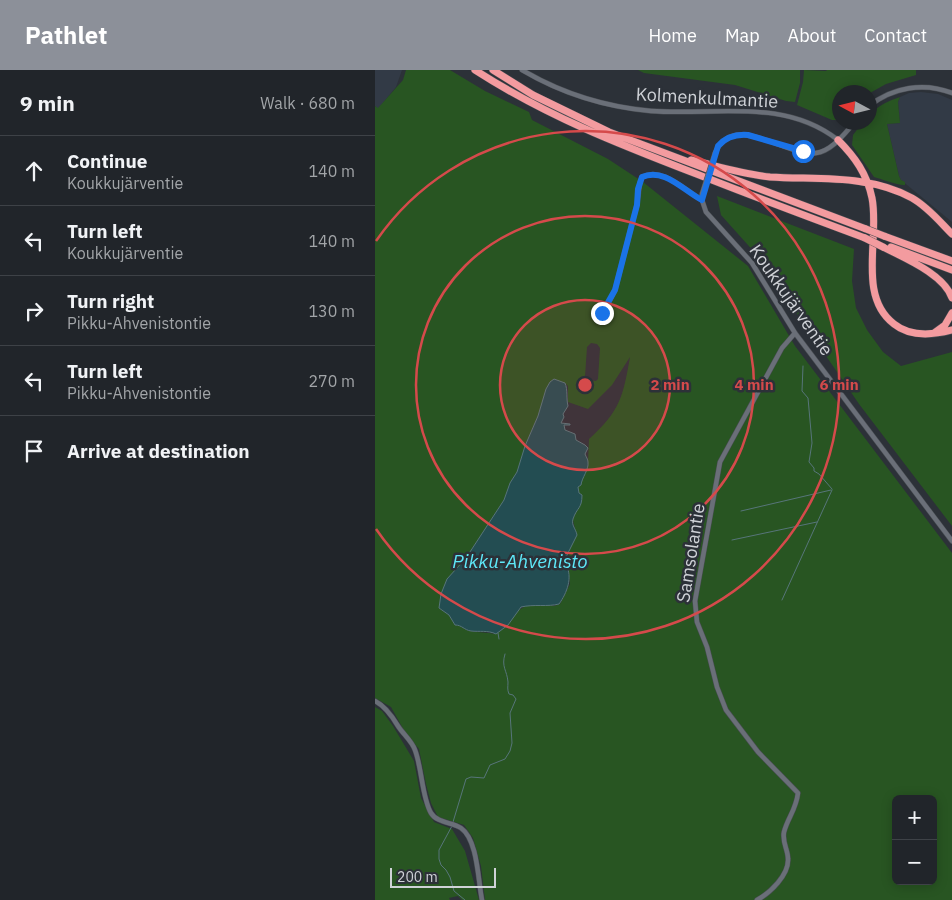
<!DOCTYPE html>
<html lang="en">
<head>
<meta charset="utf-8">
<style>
	:root { --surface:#21252a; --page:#292d32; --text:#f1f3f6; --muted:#a2a5a8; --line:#3e4247; --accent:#8c9099 }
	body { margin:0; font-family:"IBM Plex Sans",sans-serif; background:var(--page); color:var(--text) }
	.controls { position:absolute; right:15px; bottom:15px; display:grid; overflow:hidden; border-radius:8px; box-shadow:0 2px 12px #0003 }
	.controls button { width:45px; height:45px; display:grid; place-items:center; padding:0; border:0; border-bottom:1px solid var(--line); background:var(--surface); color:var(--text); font:25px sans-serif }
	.compass { position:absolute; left:457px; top:15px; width:45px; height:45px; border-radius:50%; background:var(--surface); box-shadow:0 2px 12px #0003; rotate:277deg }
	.scale { position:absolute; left:15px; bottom:12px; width:106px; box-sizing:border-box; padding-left:5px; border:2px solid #cfd2d7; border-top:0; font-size:14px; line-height:18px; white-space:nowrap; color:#cfd2d7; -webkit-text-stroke:4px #2c3138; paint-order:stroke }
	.stop { position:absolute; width:15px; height:15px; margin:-11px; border:4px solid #1a73e8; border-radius:50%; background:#fff }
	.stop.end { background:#1a73e8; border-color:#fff; box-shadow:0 1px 5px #0008 }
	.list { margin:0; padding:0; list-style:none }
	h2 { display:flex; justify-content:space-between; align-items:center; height:65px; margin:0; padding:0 20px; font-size:21px }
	h2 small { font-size:16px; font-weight:400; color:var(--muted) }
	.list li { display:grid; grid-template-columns:32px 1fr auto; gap:15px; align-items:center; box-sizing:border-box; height:70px; padding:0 20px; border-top:1px solid var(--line) }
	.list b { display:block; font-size:19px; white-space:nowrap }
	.list p { margin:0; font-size:16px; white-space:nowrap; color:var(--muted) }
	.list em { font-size:16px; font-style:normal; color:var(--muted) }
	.icon { flex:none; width:28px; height:28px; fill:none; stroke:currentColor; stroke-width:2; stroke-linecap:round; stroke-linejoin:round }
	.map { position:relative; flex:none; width:577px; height:830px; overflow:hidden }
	header { display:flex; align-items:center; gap:30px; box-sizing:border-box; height:70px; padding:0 25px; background:var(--accent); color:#fff }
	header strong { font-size:24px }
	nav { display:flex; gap:28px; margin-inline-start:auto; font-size:18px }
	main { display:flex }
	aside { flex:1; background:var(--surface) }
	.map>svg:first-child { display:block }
	.built { fill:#323a46 }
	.green { fill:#285522; fill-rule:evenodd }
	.water { fill:#234d52; stroke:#57757a }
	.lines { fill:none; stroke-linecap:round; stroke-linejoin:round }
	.stream { stroke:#57757a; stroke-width:1 }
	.minor-casing { stroke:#494d53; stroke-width:5.5 }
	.highway-casing { stroke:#494d53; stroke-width:8 }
	.minor { stroke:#6a6f78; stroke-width:4.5 }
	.highway { stroke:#f39b9f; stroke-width:7 }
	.minor-bridge-casing { stroke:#494d53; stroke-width:5.5; stroke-linecap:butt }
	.highway-bridge-casing { stroke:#494d53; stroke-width:8; stroke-linecap:butt }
	.minor-bridge { stroke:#6a6f78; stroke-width:4.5 }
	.highway-bridge { stroke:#f39b9f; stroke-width:7 }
	.route { stroke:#1a73e8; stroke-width:6 }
	.ring { fill:none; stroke:#d54a4b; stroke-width:2.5 }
	.labels { text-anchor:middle; stroke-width:5; stroke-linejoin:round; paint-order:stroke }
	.street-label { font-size:18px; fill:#cfd2d7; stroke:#2c3138 }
	.water-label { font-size:19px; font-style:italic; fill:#5ee8f8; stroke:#2c3138 }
	.centre { fill:#d54a4b; stroke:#2c3138; stroke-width:2.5 }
	.ring-label { font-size:15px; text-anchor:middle; font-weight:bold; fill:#d54a4b; stroke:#2c3138; stroke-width:5; stroke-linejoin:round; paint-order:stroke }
</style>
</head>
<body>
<header>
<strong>Pathlet</strong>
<nav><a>Home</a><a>Map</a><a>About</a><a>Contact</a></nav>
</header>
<main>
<aside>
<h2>9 min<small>Walk · 680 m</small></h2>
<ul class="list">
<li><svg class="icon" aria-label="ahead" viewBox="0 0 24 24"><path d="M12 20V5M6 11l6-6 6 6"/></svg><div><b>Continue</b><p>Koukkujärventie</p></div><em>140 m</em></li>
<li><svg class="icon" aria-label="left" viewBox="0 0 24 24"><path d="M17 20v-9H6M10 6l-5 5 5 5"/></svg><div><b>Turn left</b><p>Koukkujärventie</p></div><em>140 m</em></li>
<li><svg class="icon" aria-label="right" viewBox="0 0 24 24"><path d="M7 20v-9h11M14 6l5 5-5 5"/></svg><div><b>Turn right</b><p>Pikku-Ahvenistontie</p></div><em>130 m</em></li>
<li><svg class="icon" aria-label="left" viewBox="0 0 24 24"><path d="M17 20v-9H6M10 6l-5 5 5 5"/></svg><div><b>Turn left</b><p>Pikku-Ahvenistontie</p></div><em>270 m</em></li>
<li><svg class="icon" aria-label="arrive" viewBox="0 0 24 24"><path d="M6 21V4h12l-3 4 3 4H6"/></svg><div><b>Arrive at destination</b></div></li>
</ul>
</aside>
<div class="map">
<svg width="577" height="830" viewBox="0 0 577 830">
	<rect width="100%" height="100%" fill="#2c3138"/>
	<path class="built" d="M0,0H27L21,17L3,39L0,36Z
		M546,22L563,24L577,30V152L526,110L524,106L512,54L525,53L523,32L525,27L534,23Z"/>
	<path class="green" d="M31,0H75L110,21L154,42L157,50L233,89L268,112L373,196L420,276L577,483V830H110L106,796L98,768L89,755L63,747L56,733L51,714L44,679L31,664L16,637L0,628V36L3,38L28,10ZM216,273L222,274L225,278L223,309L221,311L213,310L210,307L212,277ZM255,287C248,327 245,341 214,369L213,392L206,409V415L203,417L204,423L198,450L200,459L191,495L193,497L195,514L185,534L179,536L169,534L151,536L142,541L133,555L120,564C112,562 104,563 95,561C89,560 87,555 80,555L74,545L64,538L80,499L85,497L91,488L129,430L135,413L142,402L150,376L163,346L175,312L190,313L193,316V332L213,339L237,315ZM521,729H558V811H521Z
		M263,0H425V13L420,32L411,31L360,15L269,3Z
		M429,0L451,1L452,0H541V5L511,14L495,23L464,22V50H457L422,35L428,12Z
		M525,27L523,32L525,53L512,54L524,106L526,110L530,112V115C524,116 507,109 499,107L477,75L478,65L487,53L494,52L495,45C503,35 514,31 525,27Z
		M342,126L479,179L477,211L481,238L492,260L508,282L526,296L577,282V456L484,334L381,184L346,145Z
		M0,637L7,641L18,656L39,691L46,728L59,752L77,759L90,781L104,830H87L83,826L74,828L75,830H0Z"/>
	<path class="water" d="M179,309L190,313C193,320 191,328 193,336L188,344L189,347L186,353L195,354V355H189L190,360L200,364L201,370L210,375L213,378L210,384C211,387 213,389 213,392C214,400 207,407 206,415L203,417L204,423L207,425C207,439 202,437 198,449C196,455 201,459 202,465L192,485L191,495C198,507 192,523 184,534C173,537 159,534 146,537L133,555L121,564C113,560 104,562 96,561C89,560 87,555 80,555L74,545L64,538L66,524L72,509L91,488L129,430L135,413L142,402L150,376L163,346L171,319L175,312Z"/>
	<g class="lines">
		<path class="stream" d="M428,296L427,321L433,328L437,373L434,392L439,398V401L444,404L457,419
			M366,441L456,420
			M357,470L442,452
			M407,530L457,420
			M123,563L124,569
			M78,752L91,709L96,707L109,708L115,695L130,689L135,681L137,673L135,643L141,629L138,625L134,624C132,619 133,617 133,612C132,600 126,597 130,584
			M77,756L64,780V789L66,795L71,800L75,807L79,821L90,830"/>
		<g class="minor-casing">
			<path id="minor" d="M147,0C186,23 231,37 276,41C340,46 408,27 463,70
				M494,36C518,17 549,12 577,23
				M340,83C359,40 411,87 441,83C457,81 469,64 480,52
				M327,124V130L331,142L377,193L420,263L577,471
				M225,250L240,220L257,154L262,135L265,112L267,107C289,97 309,120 327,130
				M0,631C10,636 17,646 23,656C28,664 37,671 40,680C47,698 47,728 56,743C62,753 77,752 86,758C103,770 103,811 107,830
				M382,830C395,823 414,805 413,789C413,779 407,773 409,762C413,747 421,740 423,723L383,682L351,640L342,617L332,577L322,552L320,531L345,392L407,278L420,263"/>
		</g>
		<g class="highway-casing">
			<path id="highway" d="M100,0C176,49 254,78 337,110C388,130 439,149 490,168
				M118,0L158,25L234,62L491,159
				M463,70C480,87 492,104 497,128C505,168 482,226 519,254C535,267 558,265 577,260
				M316,90C342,96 368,104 395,107C442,110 494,104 537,128C553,137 565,152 577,164
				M509,166L577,191
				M508,177C529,188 569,204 577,228
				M516,177L577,200
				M559,263L570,255L577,243"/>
		</g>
		<use href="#minor" class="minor"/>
		<use href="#highway" class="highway"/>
		<g class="minor-bridge-casing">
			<path id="minor-bridge" d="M327,124L340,83"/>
		</g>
		<g class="highway-bridge-casing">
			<path id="highway-bridge" d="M491,159L509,166
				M490,168L508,177"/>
		</g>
		<use href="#minor-bridge" class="minor-bridge"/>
		<use href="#highway-bridge" class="highway-bridge"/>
	</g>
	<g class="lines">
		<path class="route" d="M227,243L240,220L257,154L262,135L263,119L267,107C289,97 309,121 327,130L343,76C351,67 361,64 373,65L428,81"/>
	</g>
	<circle cx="210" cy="315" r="85" fill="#d54a4b" fill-opacity=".12"/>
	<g class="ring">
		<circle cx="210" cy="315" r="85"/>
		<circle cx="210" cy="315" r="169"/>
		<path d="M1 171A254 254 0 1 1 1 459"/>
	</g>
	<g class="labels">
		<g class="street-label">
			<text transform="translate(332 28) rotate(3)" y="6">Kolmenkulmantie</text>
			<text transform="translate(416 230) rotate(55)" y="6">Koukkujärventie</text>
			<text transform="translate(316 483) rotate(-81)" y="6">Samsolantie</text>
		</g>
		<g class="water-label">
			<text x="145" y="498">Pikku-Ahvenisto</text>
		</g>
	</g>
	<circle cx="210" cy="315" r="8" class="centre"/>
	<g class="ring-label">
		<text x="295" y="320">2 min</text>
		<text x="379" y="320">4 min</text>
		<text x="464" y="320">6 min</text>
	</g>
</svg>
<div class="controls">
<button>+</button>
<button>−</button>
</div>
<svg class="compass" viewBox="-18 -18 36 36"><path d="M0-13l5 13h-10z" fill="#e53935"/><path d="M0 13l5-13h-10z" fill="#a2a5a8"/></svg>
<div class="scale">200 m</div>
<div class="stop" style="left:428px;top:81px"></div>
<div class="stop end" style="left:227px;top:243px"></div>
</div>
</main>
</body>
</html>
